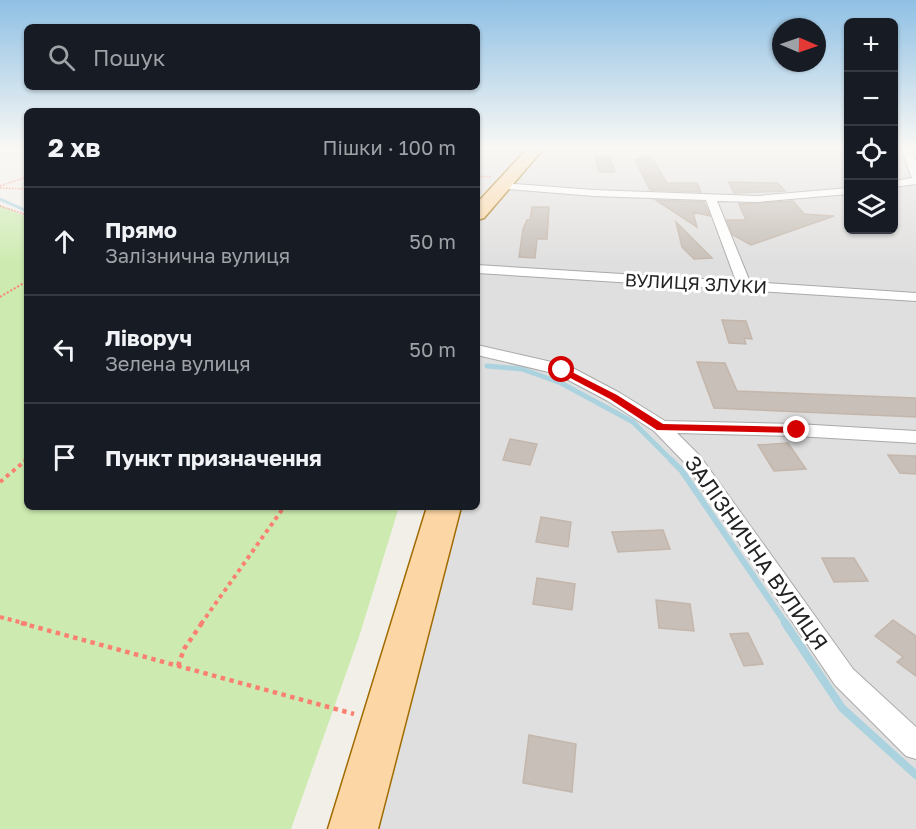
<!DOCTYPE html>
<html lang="uk">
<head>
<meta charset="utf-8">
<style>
	:root { --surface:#171b24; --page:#242831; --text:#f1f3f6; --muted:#9ea1a6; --line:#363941 }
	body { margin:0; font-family:"Golos Text",sans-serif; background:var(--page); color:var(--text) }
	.controls { position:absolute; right:18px; top:18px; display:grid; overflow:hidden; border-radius:9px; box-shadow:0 2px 4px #0004 }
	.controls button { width:54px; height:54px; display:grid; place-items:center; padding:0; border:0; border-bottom:2px solid var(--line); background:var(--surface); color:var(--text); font:30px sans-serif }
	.compass { position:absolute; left:772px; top:18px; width:54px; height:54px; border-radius:50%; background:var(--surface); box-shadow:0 2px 4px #0004; rotate:92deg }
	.stop { position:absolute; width:18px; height:18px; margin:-14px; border:4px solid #d40000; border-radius:50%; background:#fff }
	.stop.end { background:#d40000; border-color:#fff; box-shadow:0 2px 6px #0008 }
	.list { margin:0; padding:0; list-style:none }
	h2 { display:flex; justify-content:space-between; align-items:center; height:78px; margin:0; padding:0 24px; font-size:26px }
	h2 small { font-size:20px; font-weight:400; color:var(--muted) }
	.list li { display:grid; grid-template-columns:39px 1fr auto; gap:18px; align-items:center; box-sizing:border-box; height:108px; padding:0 24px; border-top:2px solid var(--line) }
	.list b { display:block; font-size:22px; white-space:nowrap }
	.list p { margin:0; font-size:20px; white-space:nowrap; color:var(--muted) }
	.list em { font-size:20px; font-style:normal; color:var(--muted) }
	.icon { flex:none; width:33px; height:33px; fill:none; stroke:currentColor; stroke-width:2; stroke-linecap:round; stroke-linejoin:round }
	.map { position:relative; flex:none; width:916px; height:829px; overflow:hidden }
	.search { position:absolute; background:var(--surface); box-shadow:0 2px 4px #0004; left:24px; top:24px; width:456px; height:66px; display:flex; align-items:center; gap:15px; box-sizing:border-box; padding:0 21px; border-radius:9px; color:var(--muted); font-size:22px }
	.panel { position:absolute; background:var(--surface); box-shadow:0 2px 4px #0004; left:24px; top:108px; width:456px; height:402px; border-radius:9px }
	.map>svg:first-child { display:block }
	.residential { fill:#e0dfdf }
	.grass { fill:#cdebb0 }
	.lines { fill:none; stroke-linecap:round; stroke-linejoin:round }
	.stream-far3 { stroke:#aad3df; stroke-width:3 }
	.stream-far2 { stroke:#aad3df; stroke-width:5 }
	.stream-far1 { stroke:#aad3df; stroke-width:6 }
	.stream { stroke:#aad3df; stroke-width:8 }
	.building { fill:#c7bfb8; stroke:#c4b6ab; stroke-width:1.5 }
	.minor-casing { stroke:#a9a9a9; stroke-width:2 }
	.primary-casing { stroke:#a06b00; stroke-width:3 }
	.path-far4 { stroke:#fa8072; stroke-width:1.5; stroke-dasharray:1.5 1.5; stroke-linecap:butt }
	.path-far3 { stroke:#fa8072; stroke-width:2; stroke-dasharray:2 2; stroke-linecap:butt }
	.path-far2 { stroke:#fa8072; stroke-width:3; stroke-dasharray:3 3; stroke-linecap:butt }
	.path-far1 { stroke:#fa8072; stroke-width:4; stroke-dasharray:4 4; stroke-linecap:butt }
	.path { stroke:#fa8072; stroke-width:4.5; stroke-dasharray:4.5 4.5; stroke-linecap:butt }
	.minor { fill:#fff; fill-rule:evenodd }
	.primary { fill:#fcd6a4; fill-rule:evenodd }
	.route { fill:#d40000 }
	.labels { text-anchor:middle; stroke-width:6; stroke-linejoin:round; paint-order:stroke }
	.far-street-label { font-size:18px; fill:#222; stroke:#fff }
	.street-label { font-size:21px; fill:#222; stroke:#fff }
</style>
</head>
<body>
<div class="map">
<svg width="916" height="829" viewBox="0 0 916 829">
	<rect width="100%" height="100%" fill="#f2efe9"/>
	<path class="residential" d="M477,148H529L477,199Z
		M537,148H848V230H894V148H916V829H353L444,507H477V214Z"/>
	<path class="grass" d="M0,205L27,217V507H399L360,634L291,829H0Z"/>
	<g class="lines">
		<path class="stream-far3" d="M0,199L27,211"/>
		<path class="stream-far2" d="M487,366L522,369L561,383L633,422L673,462"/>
		<path class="stream-far1" d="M671,460L682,471L786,624"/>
		<path class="stream" d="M785,623L842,708L916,775"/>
	</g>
	<path class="building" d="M650,155L667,183H697L701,192L650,190L635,160Z
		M595,156L610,157L615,172H599Z
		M729,182L778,183L785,191L734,193Z
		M656,200L704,202L710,216L693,212L697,227Z
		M793,201L804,214L834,216L751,245L733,235L727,220H746L739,204Z
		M532,207H549L547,239H537L535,258L519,257L523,229L527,220H530Z
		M676,222L712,258L694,259L682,247Z
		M722,320L746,321L752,339L744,338L746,344L729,343Z
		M697,362L725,363L737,391L916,398V417L714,408Z
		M510,439L537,444L530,465L503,460Z
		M788,443L806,469L774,471L758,445Z
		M888,455L916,456V474L900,473Z
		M541,517L571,522L568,547L536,542Z
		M663,530L670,549L618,552L612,532Z
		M822,558H854L868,581L834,582Z
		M537,578L575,584L572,610L533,604Z
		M656,600L690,604L694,631L659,628Z
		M893,620L916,636V676L897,662L903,657L875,636Z
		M748,633L763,664L744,666L730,634Z
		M529,735L576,744L572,792L523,783Z"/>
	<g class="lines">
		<g class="minor-casing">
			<path id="minor" d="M901,148H911L916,162V184L894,187V181L912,178Z
				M501,183L594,190L757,196L848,188V194L757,202L717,201L750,282L916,293V301L477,273V265L736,281L706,200L594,196L497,188V184Z
				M477,345L569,366L620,393L665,421L797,424L916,431V443L797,436L677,433L700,456L853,669L916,727V759L906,756L835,685L686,464L654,431L608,401L557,374L477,355Z"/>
		</g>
		<g class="primary-casing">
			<path id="primary" d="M528,148H544L484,218L477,220V203Z
				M427,507H461L378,829H328Z"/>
		</g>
		<path class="path-far4" d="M477,176L492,177
			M0,186L27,177
			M0,188L27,189
			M0,206L27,215"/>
		<path class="path-far3" d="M0,297L27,281"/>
		<path class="path-far2" d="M24,462L27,459"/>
		<path class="path-far1" d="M0,482L26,460
			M0,617L27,624
			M201,624L284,507"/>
		<path class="path" d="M21,623L354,714
			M178,666L184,649L202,623"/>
		<use href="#minor" class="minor"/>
		<use href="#primary" class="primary"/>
	</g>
	<linearGradient id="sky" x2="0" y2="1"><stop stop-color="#8fc0e4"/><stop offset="0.56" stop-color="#f9f8f5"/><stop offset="1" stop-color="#f9f8f5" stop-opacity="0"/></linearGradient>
	<rect width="916" height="264" fill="url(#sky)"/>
	<path class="route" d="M559,369H566L617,395L663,424L797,427L802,430L797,433L657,430L610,399L559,372Z"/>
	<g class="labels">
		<g class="far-street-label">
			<text transform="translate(696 284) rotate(3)" y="6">ВУЛИЦЯ ЗЛУКИ</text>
		</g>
		<g class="street-label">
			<text transform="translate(756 553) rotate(55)" y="7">ЗАЛІЗНИЧНА ВУЛИЦЯ</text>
		</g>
	</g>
</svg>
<div class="controls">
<button>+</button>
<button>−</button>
<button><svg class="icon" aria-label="locate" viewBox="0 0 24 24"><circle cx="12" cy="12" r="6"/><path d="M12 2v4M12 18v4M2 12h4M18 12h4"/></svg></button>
<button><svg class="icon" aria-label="layers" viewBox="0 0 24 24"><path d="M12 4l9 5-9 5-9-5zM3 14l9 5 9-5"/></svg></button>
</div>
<svg class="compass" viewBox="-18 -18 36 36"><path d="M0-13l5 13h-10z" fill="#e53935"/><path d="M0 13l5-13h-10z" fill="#9ea1a6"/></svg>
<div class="stop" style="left:562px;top:370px"></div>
<div class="stop end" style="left:797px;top:430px"></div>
<div class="search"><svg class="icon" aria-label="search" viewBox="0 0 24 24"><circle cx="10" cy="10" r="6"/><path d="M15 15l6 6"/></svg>Пошук</div>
<section class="panel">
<h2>2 хв<small>Пішки · 100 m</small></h2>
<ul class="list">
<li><svg class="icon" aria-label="ahead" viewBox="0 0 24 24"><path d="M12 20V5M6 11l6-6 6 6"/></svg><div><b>Прямо</b><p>Залізнична вулиця</p></div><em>50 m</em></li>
<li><svg class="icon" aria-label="left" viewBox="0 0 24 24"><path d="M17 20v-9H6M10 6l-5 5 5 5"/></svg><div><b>Ліворуч</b><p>Зелена вулиця</p></div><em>50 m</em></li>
<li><svg class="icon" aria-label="arrive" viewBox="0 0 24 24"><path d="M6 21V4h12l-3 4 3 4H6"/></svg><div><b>Пункт призначення</b></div></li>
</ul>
</section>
</div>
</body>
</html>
